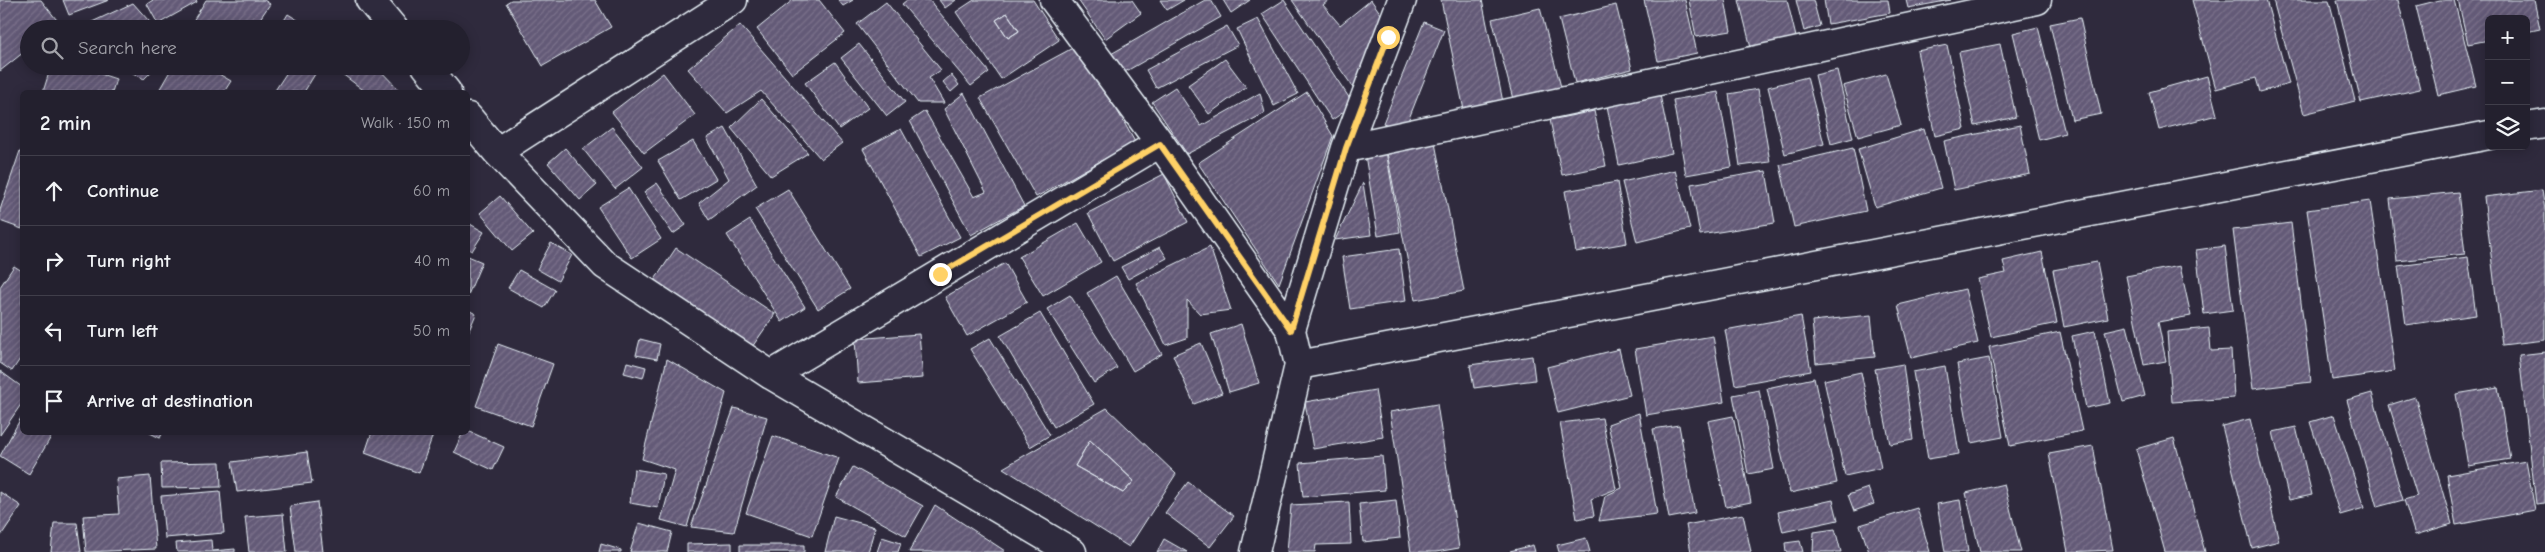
<!DOCTYPE html>
<html lang="en">
<head>
<meta charset="utf-8">
<style>
	:root { --surface:#23202e; --page:#2f2d3a; --text:#f1f3f6; --muted:#a3a3aa; --line:#403e4a }
	body { margin:0; font-family:"Comic Neue",sans-serif; background:var(--page); color:var(--text) }
	.controls { position:absolute; right:15px; top:15px; display:grid; overflow:hidden; border-radius:8px; box-shadow:0 2px 12px #0003 }
	.controls button { width:45px; height:45px; display:grid; place-items:center; padding:0; border:0; border-bottom:1px solid var(--line); background:var(--surface); color:var(--text); font:25px sans-serif }
	.stop { position:absolute; width:15px; height:15px; margin:-11px; border:4px solid #ffd166; border-radius:50%; background:#fff }
	.stop.end { background:#ffd166; border-color:#fff; box-shadow:0 1px 5px #0008 }
	.list { margin:0; padding:0; list-style:none }
	h2 { display:flex; justify-content:space-between; align-items:center; height:65px; margin:0; padding:0 20px; font-size:21px }
	h2 small { font-size:16px; font-weight:400; color:var(--muted) }
	.list li { display:grid; grid-template-columns:32px 1fr auto; gap:15px; align-items:center; box-sizing:border-box; height:70px; padding:0 20px; border-top:1px solid var(--line) }
	.list b { display:block; font-size:19px; white-space:nowrap }
	.list em { font-size:16px; font-style:normal; color:var(--muted) }
	.icon { flex:none; width:28px; height:28px; fill:none; stroke:currentColor; stroke-width:2; stroke-linecap:round; stroke-linejoin:round }
	.map { position:relative; flex:none; width:2545px; height:552px; overflow:hidden }
	.search { position:absolute; background:var(--surface); box-shadow:0 2px 12px #0003; left:20px; top:20px; width:450px; height:55px; display:flex; align-items:center; gap:12px; box-sizing:border-box; padding:0 18px; border-radius:28px; color:var(--muted); font-size:19px }
	.panel { position:absolute; background:var(--surface); box-shadow:0 2px 12px #0003; left:20px; top:90px; width:450px; height:345px; border-radius:8px }
	.map>svg:first-child { display:block }
	.building { fill:url(#building-hatch); stroke:#e8f1f8; fill-rule:evenodd }
	.lines { fill:none; stroke-linecap:round; stroke-linejoin:round }
	.minor-casing { stroke:#e8f1f8; stroke-width:31 }
	.minor { stroke:#2f2a3d; stroke-width:28 }
	.route { stroke:#ffd166; stroke-width:6 }
</style>
</head>
<body>
<div class="map">
<svg width="2545" height="552" viewBox="0 0 2545 552">
	<defs>
		<pattern id="building-hatch" width="6" height="6" patternUnits="userSpaceOnUse" patternTransform="scale(1.25)"><rect width="6" height="6" fill="#645a77"/><path d="M-1 1l2-2M0 6l6-6M5 7l2-2" fill="none" stroke="#7a728b"/></pattern>
	</defs>
	<rect width="100%" height="100%" fill="#2f2a3d"/>
	<filter id="ink" filterUnits="userSpaceOnUse"><feTurbulence type="fractalNoise" baseFrequency=".02" numOctaves="2"/><feDisplacementMap in="SourceGraphic" scale="10" xChannelSelector="R" yChannelSelector="G"/><feConvolveMatrix kernelMatrix="1 2 1 2 8 2 1 2 1" color-interpolation-filters="sRGB"/></filter>
	<g filter="url(#ink)">
		<path class="building" d="M0,0H41L60,24L54,29H29V48L0,71Z
			M63,0H109L69,15Z
			M153,0H196L197,2L158,24L147,4Z
			M206,0H264L270,4L253,29H188Z
			M511,0H595L611,27L543,66L506,3Z
			M793,0H819L845,33L792,74L757,29Z
			M838,0H853L843,6Z
			M907,0H929L989,72L971,86L902,4Z
			M939,0H956L945,8Z
			M974,0H1033L1059,40L1001,79L956,12ZM1007,13L1019,31L1008,38L996,20Z
			M1078,0H1132L1141,13L1105,39Z
			M1160,0H1184L1167,10Z
			M1205,0H1211L1221,17L1123,73L1111,54Z
			M1223,0H1250L1231,13Z
			M1284,0L1354,105L1332,120L1262,14Z
			M1292,0H1329L1323,5L1340,25L1371,0L1386,21L1355,90Z
			M1441,0H1482L1503,102L1464,110Z
			M1644,0H1685L1697,53L1658,61Z
			M1689,0H1725L1731,31L1696,37Z
			M1739,0H1787L1796,37L1751,48Z
			M1796,0H1813L1820,26L1804,31Z
			M1824,0H1888L1890,13L1828,24Z
			M1906,0H1951L1908,8Z
			M2192,0H2266L2289,84L2260,92L2256,78L2216,89Z
			M2273,0H2329L2355,101L2304,114Z
			M2337,0H2398L2420,89L2361,102Z
			M2440,0H2454L2476,86L2438,95L2416,6Z
			M2458,0H2534L2540,29L2526,32V19H2489V40L2468,44Z
			M886,2L941,70L929,78L944,103H918L857,24Z
			M133,3L156,29H77Z
			M1616,5L1632,69L1575,83L1559,19Z
			M1540,8L1561,87L1513,99L1492,19Z
			M1007,13L1019,31L1008,38L996,20Z
			M288,14L312,29H279Z
			M2080,18L2101,114L2072,120L2050,24Z
			M1258,19L1298,94L1274,106L1237,29Z
			M1424,22L1444,30L1404,131L1383,123Z
			M740,25L842,143L821,159L761,91L727,113L688,69Z
			M1227,26L1238,45L1156,88L1146,70Z
			M2038,27L2065,133L2039,140L2013,33Z
			M859,44L905,102L887,116L841,58Z
			M1080,44L1135,142L1036,197L980,98Z
			M2000,44L2016,117L1975,126L1959,52Z
			M1947,45L1965,129L1935,136L1917,51Z
			M1225,59L1246,87L1209,114L1188,85Z
			M835,62L868,108L839,129L805,83Z
			M51,66H77L116,79L112,92H43Z
			M120,66H157L144,79Z
			M173,66H205L231,81L224,92H158Z
			M291,66H320L304,92H274Z
			M376,66L401,92H366L333,67Z
			M1837,70L1853,138L1831,144L1815,75Z
			M663,73L695,115L644,153L612,112Z
			M1886,74L1901,125L1858,137L1843,86Z
			M951,75L959,85L951,92L943,82Z
			M2207,76L2217,115L2159,130L2149,92Z
			M1807,77L1824,144L1785,154L1768,87Z
			M1175,87L1201,126L1260,93L1265,113L1187,154L1152,102Z
			M1758,89L1770,162L1740,166L1729,94Z
			M1307,92L1333,136L1279,284L1198,163Z
			M1718,92L1732,167L1686,175L1673,100Z
			M964,93L1024,206L971,235L910,121L925,111L974,197L986,192L944,109Z
			M1660,95L1672,153L1619,165L1607,106Z
			M761,99L808,153L771,176L731,128Z
			M1594,111L1606,166L1562,175L1550,120Z
			M2020,125L2030,174L1954,190L1944,141Z
			M612,127L643,167L615,189L583,149Z
			M725,128L757,185L709,220L699,203L729,179L707,138Z
			M901,129L960,237L921,257L863,149Z
			M1924,129L1941,188L1875,207L1858,149Z
			M693,141L716,179L681,200L658,161Z
			M1435,143L1464,291L1415,300L1387,153Z
			M565,148L597,185L580,200L548,163Z
			M1853,148L1866,211L1794,227L1780,165Z
			M20,151L22,152V229L0,221V210Z
			M1386,151L1400,232L1378,236L1365,155Z
			M1675,170L1690,229L1637,242L1622,182Z
			M1766,171L1775,223L1700,235L1691,184Z
			M1164,174L1188,222L1113,261L1088,213Z
			M1617,182L1627,243L1576,252L1565,191Z
			M657,183L686,225L673,234L644,192Z
			M1363,183L1371,235L1335,240Z
			M628,188L661,239L632,258L598,207Z
			M788,189L850,289L818,309L755,209Z
			M2542,190L2545,210V340L2502,345L2484,197Z
			M2458,192L2465,254L2397,261L2390,199Z
			M500,196L533,234L512,251L480,213Z
			M2370,201L2395,371L2332,380L2307,210Z
			M750,220L805,307L782,322L727,235Z
			M1078,223L1101,262L1043,296L1019,257Z
			M2291,223L2311,382L2253,389L2233,230Z
			M470,224L484,232L472,251L468,249V228Z
			M551,243L572,255L558,281L537,269Z
			M2225,246L2233,310L2204,314L2196,250Z
			M1160,247L1167,258L1128,279L1121,267Z
			M1210,247L1231,310L1200,314L1187,300V338L1166,345L1136,283Z
			M676,248L775,314L752,347L654,281Z
			M1399,249L1406,301L1350,309L1342,257Z
			M2042,252L2057,323L1991,337L1978,279L2006,273L2003,261Z
			M468,256L482,262L468,295Z
			M2468,257L2476,315L2406,325L2398,266Z
			M2097,262L2108,318L2064,327L2053,270Z
			M1005,263L1027,302L967,336L945,297Z
			M14,266L22,271V361L20,359L12,371L0,363V287Z
			M2180,266L2191,316L2158,322L2166,361L2144,365L2126,276Z
			M519,270L555,290L544,308L508,288Z
			M1116,276L1162,354L1133,371L1087,293Z
			M1965,289L1978,343L1911,358L1898,305Z
			M1070,295L1117,368L1094,383L1047,309Z
			M468,310L476,314L468,333Z
			M1040,313L1094,404L1054,427L1000,336Z
			M1871,315L1875,357L1816,363L1812,321Z
			M1801,316L1811,371L1735,385L1725,330Z
			M1241,324L1259,383L1229,392L1211,334Z
			M2127,326L2145,396L2123,402L2105,331Z
			M2209,328L2211,351L2231,350L2234,398L2172,402L2167,332Z
			M2095,331L2110,403L2086,408L2072,336Z
			M2060,332L2082,431L2010,446L1989,347Z
			M919,334L923,378L858,383L855,339Z
			M1713,336L1724,402L1646,415L1635,349Z
			M990,338L1050,435L1030,447L970,349Z
			M640,339L660,344L657,359L636,355Z
			M1201,343L1222,393L1194,404L1173,355Z
			M498,344L553,364L531,426L476,406Z
			M1619,349L1630,395L1558,413L1547,367Z
			M2545,352V503L2536,504L2519,355Z
			M1532,356L1535,380L1474,388L1470,365Z
			M1989,358L2003,437L1971,443L1957,364Z
			M667,359L726,393L687,527L661,520L675,470L642,459Z
			M627,362L646,367L643,378L624,373Z
			M1903,364L1913,440L1890,444L1875,369Z
			M1945,366L1959,454L1928,459L1913,372Z
			M0,371L22,387V403L0,435Z
			M1861,372L1881,468L1845,476L1824,380Z
			M1814,378L1837,483L1790,493L1767,388Z
			M2498,387L2510,459L2468,466L2456,394Z
			M1375,390L1383,437L1313,449L1305,402Z
			M1759,390L1774,469L1748,474L1733,395Z
			M2372,393L2403,500L2377,507L2347,400Z
			M2415,397L2452,524L2415,535L2404,500L2417,496L2389,405Z
			M1437,404L1459,548L1436,552H1411L1390,412Z
			M734,408L767,417L734,532L691,527Z
			M1107,408L1176,474L1129,547L1003,468ZM1090,440L1134,481L1123,493L1075,466Z
			M1639,413L1657,514L1599,521L1605,496L1622,488L1608,424Z
			M2334,415L2364,508L2340,515L2310,422Z
			M22,416V432H54L29,474L0,456Z
			M1733,416L1751,502L1726,507L1708,421Z
			M1602,418L1616,489L1591,499L1594,516L1577,519L1560,423Z
			M2250,419L2279,541L2252,548L2222,426Z
			M1679,425L1695,513L1669,518L1653,429Z
			M2296,427L2312,495L2289,500L2273,432Z
			M468,431L504,447L493,470L454,452L463,432Z
			M148,432H163L160,438Z
			M372,432H434L419,473L365,453Z
			M773,436L839,458L812,536L746,513Z
			M2174,438L2205,552H2165L2136,449Z
			M1090,440L1134,481L1123,493L1075,466Z
			M2093,446L2113,550L2068,552L2049,454Z
			M307,452L312,483L237,492L232,462Z
			M1382,456L1385,490L1303,497L1300,463Z
			M2526,461L2535,510L2456,525L2447,475Z
			M220,462L221,487L162,488L161,463Z
			M853,467L923,506L906,536L836,497Z
			M634,469L664,474L658,508L630,503Z
			M150,476L156,549L86,552L83,516L119,514L116,479Z
			M1188,482L1234,516L1210,547L1165,513Z
			M2004,484L2021,552H1980L1966,493Z
			M1868,488L1874,504L1854,511L1848,495Z
			M220,491L224,533L165,538L161,496Z
			M0,492L21,506L0,537Z
			M1396,500L1400,538L1363,542L1359,504Z
			M1833,500L1838,520L1783,532L1778,512Z
			M1960,500L1968,552H1945L1937,504Z
			M317,502L323,552H296L290,506Z
			M1349,502L1351,544L1316,545L1315,552H1287L1291,505Z
			M935,505L1005,551L1004,552H909Z
			M1917,508L1930,552H1869L1860,525Z
			M283,514L287,552H249L245,517Z
			M1743,514L1751,552H1691L1686,525Z
			M834,516L875,527L868,552H825Z
			M54,523H77L81,552H51Z
			M639,523L672,532L667,552H630Z
			M1835,529L1841,552H1813L1814,532Z
			M882,537L901,543L898,552H877Z
			M1586,538L1590,552H1559L1557,545Z
			M1164,539L1187,552H1157Z
			M211,540L212,551L235,549V552H177L176,543Z
			M1800,541L1803,552H1786L1785,543Z
			M732,543V552H687V544Z
			M601,544L621,550V552H599Z
			M740,545H804V552H740Z
			M1533,545L1535,552H1511L1510,551Z"/>
		<g class="lines">
			<g class="minor-casing">
				<path id="minor" d="M370,0L394,29
					M1054,0L1160,143L1291,330
					M426,66L447,92
					M468,117L497,152L605,265L771,375L1072,552
					M2526,127L2545,124
					M1346,148L2037,0
					M497,152L733,0
					M1299,365L2489,135
					M771,375L1160,143
					M1255,552L1299,365L1291,330L1346,148L1402,0"/>
			</g>
			<use href="#minor" class="minor"/>
		</g>
	</g>
	<g class="lines" filter="url(#ink)">
		<path class="route" d="M940,274L1160,144L1291,330L1346,148L1388,37"/>
	</g>
</svg>
<div class="controls">
<button>+</button>
<button>−</button>
<button><svg class="icon" aria-label="layers" viewBox="0 0 24 24"><path d="M12 4l9 5-9 5-9-5zM3 14l9 5 9-5"/></svg></button>
</div>
<div class="stop" style="left:1388px;top:37px"></div>
<div class="stop end" style="left:940px;top:274px"></div>
<div class="search"><svg class="icon" aria-label="search" viewBox="0 0 24 24"><circle cx="10" cy="10" r="6"/><path d="M15 15l6 6"/></svg>Search here</div>
<section class="panel">
<h2>2 min<small>Walk · 150 m</small></h2>
<ul class="list">
<li><svg class="icon" aria-label="ahead" viewBox="0 0 24 24"><path d="M12 20V5M6 11l6-6 6 6"/></svg><div><b>Continue</b></div><em>60 m</em></li>
<li><svg class="icon" aria-label="right" viewBox="0 0 24 24"><path d="M7 20v-9h11M14 6l5 5-5 5"/></svg><div><b>Turn right</b></div><em>40 m</em></li>
<li><svg class="icon" aria-label="left" viewBox="0 0 24 24"><path d="M17 20v-9H6M10 6l-5 5 5 5"/></svg><div><b>Turn left</b></div><em>50 m</em></li>
<li><svg class="icon" aria-label="arrive" viewBox="0 0 24 24"><path d="M6 21V4h12l-3 4 3 4H6"/></svg><div><b>Arrive at destination</b></div></li>
</ul>
</section>
</div>
</body>
</html>
